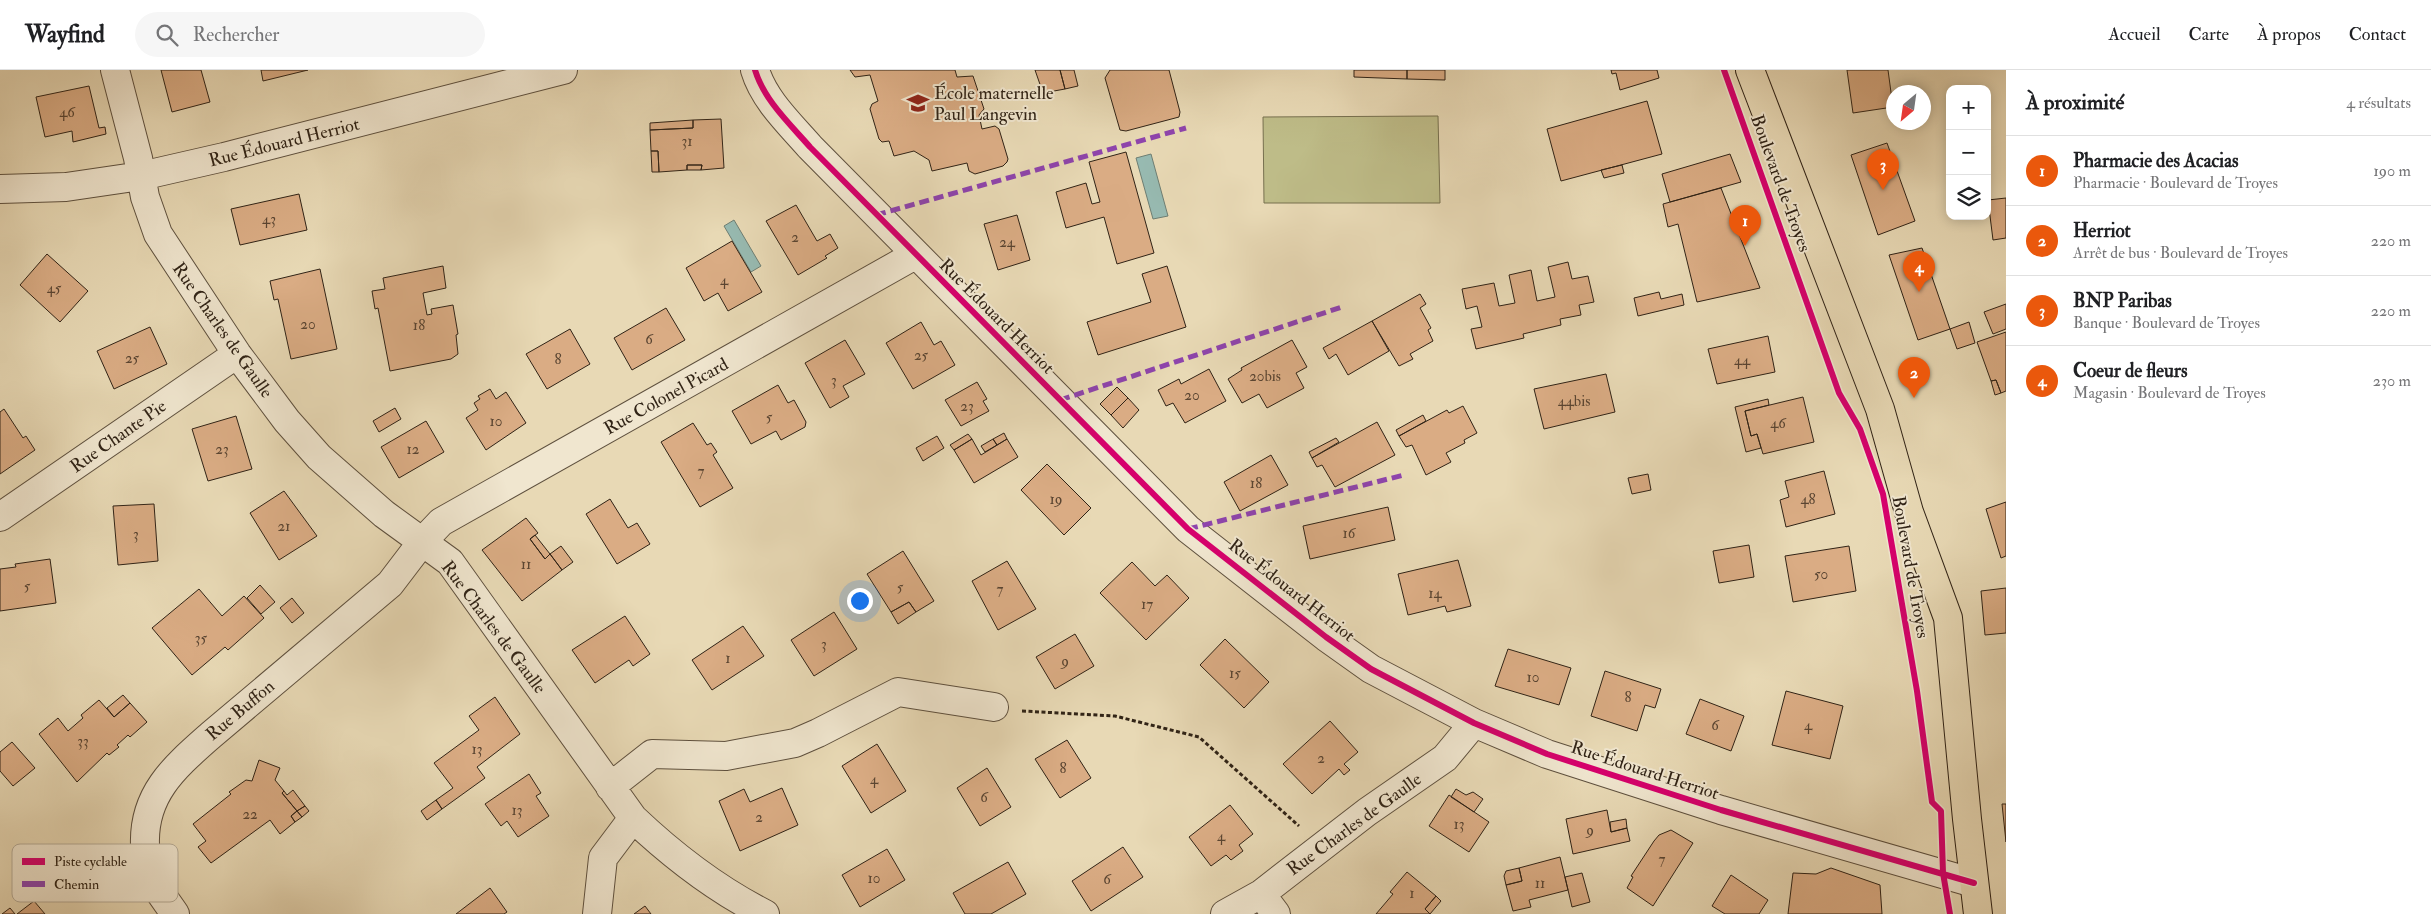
<!DOCTYPE html>
<html lang="fr">
<head>
<meta charset="utf-8">
<style>
	:root { --surface:#fff; --page:#f6f6f6; --text:#202124; --muted:#757577; --line:#e0e0e0; --accent:#ea580c }
	body { margin:0; font-family:"IM FELL Double Pica",serif; background:var(--page); color:var(--text) }
	.controls { position:absolute; right:15px; top:15px; display:grid; overflow:hidden; border-radius:10px; box-shadow:0 2px 12px #0003 }
	.controls button { width:45px; height:45px; display:grid; place-items:center; padding:0; border:0; border-bottom:1px solid var(--line); background:var(--surface); color:var(--text); font:25px sans-serif }
	.compass { position:absolute; left:1886px; top:15px; width:45px; height:45px; border-radius:50%; background:var(--surface); box-shadow:0 2px 12px #0003; rotate:209deg }
	.you { position:absolute; left:859px; top:530px; width:18px; height:18px; margin:-12px; border:4px solid #fff; border-radius:50%; background:#1a73e8; box-shadow:0 0 0 8px #1a73e833 }
	.badge { display:grid; place-items:center; width:32px; height:32px; border-radius:50%; background:var(--accent); color:#fff; font-size:16px; font-weight:700 }
	.pin { position:absolute; translate:-50% -41px; filter:drop-shadow(0 1px 2px #0008) }
	.pin::after { content:''; position:absolute; top:26px; width:18px; height:15px; background:inherit; clip-path:polygon(0 0,100% 0,50% 100%) }
	.list { margin:0; padding:0; list-style:none }
	h2 { display:flex; justify-content:space-between; align-items:center; height:65px; margin:0; padding:0 20px; font-size:21px }
	h2 small { font-size:16px; font-weight:400; color:var(--muted) }
	.list li { display:grid; grid-template-columns:32px 1fr auto; gap:15px; align-items:center; box-sizing:border-box; height:70px; padding:0 20px; border-top:1px solid var(--line) }
	.list b { display:block; font-size:19px; white-space:nowrap }
	.list p { margin:0; font-size:16px; white-space:nowrap; color:var(--muted) }
	.list em { font-size:16px; font-style:normal; color:var(--muted) }
	.icon { flex:none; width:28px; height:28px; fill:none; stroke:currentColor; stroke-width:2; stroke-linecap:round; stroke-linejoin:round }
	.map { position:relative; flex:none; width:2006px; height:844px; overflow:hidden }
	header { display:flex; align-items:center; gap:30px; box-sizing:border-box; height:70px; padding:0 25px; background:var(--surface); border-bottom:1px solid var(--line) }
	header strong { font-size:24px }
	nav { display:flex; gap:28px; margin-inline-start:auto; font-size:18px }
	.search { width:350px; height:45px; background:var(--page); display:flex; align-items:center; gap:12px; box-sizing:border-box; padding:0 18px; border-radius:28px; color:var(--muted); font-size:19px }
	main { display:flex }
	aside { flex:1; background:var(--surface) }
	.map>svg:first-child { display:block }
	.green { fill:#bebc88; stroke:#77704f }
	.water { fill:#97bab1; stroke:#6e7e73 }
	.building { fill:#daac84; stroke:#302316 }
	.lines { fill:none; stroke-linecap:round; stroke-linejoin:round }
	.minor-casing { stroke:#5e503e; stroke-width:30 }
	.major-casing { stroke:#302316; stroke-width:30 }
	.path { stroke:#302316; stroke-width:3; stroke-dasharray:4 2.5; stroke-linecap:butt }
	.minor { stroke:#f0e6cf; stroke-width:28 }
	.major { stroke:#e8d9b5; stroke-width:28 }
	.quiet { stroke:#8e44ad; stroke-width:5; stroke-dasharray:10 5; stroke-linecap:butt }
	.cycleway-casing { stroke:#f0e6cf; stroke-width:9 }
	.cycleway { stroke:#d6006c; stroke-width:6 }
	.labels { text-anchor:middle; stroke-width:4; stroke-linejoin:round; paint-order:stroke }
	.number-label { font-size:15px; fill:#5a4532 }
	.poi-label { font-size:18px; fill:#302316; stroke:#f0e6cf; text-anchor:start }
	.street-label { font-size:18px; fill:#302316; stroke:#f0e6cf }
	.key { fill:#f0e6cf; stroke:#b6ac98; stroke-width:1 }
	.key-label { font-size:14px; fill:#302316 }
</style>
</head>
<body>
<header>
<strong>Wayfind</strong>
<div class="search"><svg class="icon" aria-label="search" viewBox="0 0 24 24"><circle cx="10" cy="10" r="6"/><path d="M15 15l6 6"/></svg>Rechercher</div>
<nav><a>Accueil</a><a>Carte</a><a>À propos</a><a>Contact</a></nav>
</header>
<main>
<div class="map">
<svg width="2006" height="844" viewBox="0 0 2006 844">
	<rect width="100%" height="100%" fill="#e8d9b5"/>
	<filter id="stains"><feTurbulence type="fractalNoise" baseFrequency=".004" numOctaves="4"/><feColorMatrix values="0 0 0 0 .2 0 0 0 0 .09 0 0 0 0 .02 0 0 0 .5 -.17"/></filter>
	<radialGradient id="worn" r=".72"><stop offset=".6" stop-color="#630" stop-opacity="0"/><stop offset="1" stop-color="#630" stop-opacity=".3"/></radialGradient>
	<path class="green" d="M1438,46L1440,133H1264L1263,47Z"/>
	<path class="water" d="M1151,84L1168,146L1153,149L1136,88Z
		M734,150L761,196L751,202L724,156Z"/>
	<path class="building" d="M161,0H201L210,32L172,42Z
		M261,0H308L263,11Z
		M850,0H955L957,7L973,6L984,39L979,45L982,59L995,56L999,59L1008,89L1007,92L1003,96L975,104L969,101L967,93L932,101L929,90L914,81L894,86L889,71L882,72L879,69L870,39L872,34L878,31L870,5L855,7Z
		M1035,0H1060L1065,19L1043,23Z
		M1060,0H1074L1078,16L1065,19Z
		M1110,0H1169L1180,42L1179,47L1126,61L1120,60L1105,8Z
		M1354,0H1407V9L1354,7Z
		M1407,0H1445V10L1407,9Z
		M1611,0H1657L1659,8L1620,20L1616,3L1612,4Z
		M1847,0H1888L1893,37L1853,43Z
		M89,16L99,58L105,57L106,64L73,72L72,61L45,67L36,27Z
		M1647,31L1662,84L1561,111L1547,59Z
		M721,49L724,98L701,100L702,95H687V100L659,102L658,81H651L650,60L693,58V50Z
		M693,50V58L650,60V53Z
		M1887,73L1915,151L1878,165L1851,85Z
		M651,81H658L659,102H652Z
		M1126,82L1154,183L1117,194L1104,147L1066,158L1056,122L1086,113L1092,134L1100,132L1089,92Z
		M1730,84L1741,112L1670,132L1662,104Z
		M687,95H702L701,100H687Z
		M1622,95L1624,103L1604,108L1601,100Z
		M1721,118L1760,218L1697,232L1678,154L1668,157L1663,134Z
		M299,124L307,160L240,175L231,139Z
		M2006,128V168L1993,170L1988,130Z
		M796,135L817,171L830,164L838,178L825,186L827,188L798,205L766,151Z
		M1017,145L1030,190L998,200L984,154Z
		M732,171L762,222L728,241L718,223L704,231L686,198Z
		M1922,178L1950,259L1918,270L1889,185Z
		M47,184L88,221L60,252L20,215Z
		M1568,192L1572,209L1588,206L1594,232L1579,235L1581,245L1560,249L1561,255L1523,264L1524,268L1476,279L1471,259L1482,257L1477,236L1466,239L1462,219L1494,213L1499,236L1515,233L1509,205L1531,200L1537,231L1555,227L1548,197Z
		M443,196L446,218L423,223L427,245L432,244L431,239L453,235L458,264L456,265L458,284L451,289L390,301L378,238L375,239L372,221L385,219L383,208Z
		M1167,196L1186,257L1098,285L1087,252L1151,232L1142,204Z
		M320,199L337,279L291,289L278,229L274,230L270,211Z
		M1659,222L1661,229L1682,224L1684,235L1638,246L1634,228Z
		M1420,224L1426,234L1420,238L1431,258L1428,260L1433,271L1410,284L1413,289L1399,296L1372,251Z
		M2006,234V259L1993,264L1984,242Z
		M666,238L685,270L632,300L614,268Z
		M1372,251L1389,281L1348,305L1336,284L1329,289L1323,278Z
		M921,252L934,275L941,271L955,295L913,319L886,273Z
		M1969,252L1975,273L1957,279L1950,259Z
		M150,257L167,294L114,319L97,281Z
		M570,259L590,294L547,319L526,284Z
		M2006,262V321L2001,323L1996,310L1991,311L1977,272Z
		M1768,266L1775,302L1717,314L1708,279Z
		M845,270L865,304L843,316L849,327L830,338L805,293Z
		M1292,270L1307,297L1296,303L1304,318L1267,338L1259,324L1242,333L1228,309L1242,300L1241,298Z
		M1209,299L1226,331L1185,353L1173,333L1166,336L1158,320L1179,309L1181,314Z
		M1606,304L1615,342L1544,359L1534,319Z
		M1996,310L2001,323L1995,325L1991,311Z
		M977,312L987,329L983,331L989,341L961,356L945,330Z
		M778,315L788,333L794,330L806,352L805,357L781,370L776,361L751,374L732,341Z
		M1117,317L1128,328L1111,345L1100,334Z
		M490,319L496,329L506,322L526,353L486,380L466,348L478,340L474,333L480,329L478,326Z
		M1803,327L1814,372L1763,384L1757,364L1751,366L1745,341Z
		M1128,328L1139,340L1123,358L1111,345Z
		M1768,329L1769,335L1745,341L1751,366L1757,364L1761,378L1746,382L1735,337Z
		M1463,336L1477,363L1464,370L1465,373L1446,383L1451,392L1426,405L1412,375L1406,377L1399,366L1447,340L1449,343Z
		M395,338L401,349L379,362L373,351Z
		M4,339L23,368L26,366L35,380L0,404V342Z
		M1423,345L1426,351L1399,366L1396,360Z
		M236,346L252,399L208,411L192,359Z
		M426,351L444,382L399,408L381,377Z
		M1377,352L1395,385L1335,417L1322,395L1317,397L1312,388Z
		M693,353L707,375L711,373L717,382L713,385L733,418L700,437L661,372Z
		M1004,363L1007,369L997,375L993,369Z
		M968,364L972,369L954,380L950,375Z
		M937,366L944,378L923,391L916,378Z
		M1336,368L1339,372L1312,388L1309,382Z
		M972,369L981,385L1007,369L1018,387L974,413L954,380Z
		M993,369L997,375L985,382L981,376Z
		M1271,385L1288,415L1240,441L1224,412Z
		M1047,394L1091,438L1064,465L1021,420Z
		M1824,401L1835,444L1786,457L1780,430L1789,427L1785,411Z
		M1648,404L1651,420L1632,424L1628,408Z
		M284,421L317,466L279,490L250,443Z
		M610,429L628,458L637,453L650,474L617,494L586,444Z
		M2006,432V486L2001,488L1986,439Z
		M154,434L158,491L118,495L113,436Z
		M1388,437L1395,470L1310,489L1303,456Z
		M526,448L538,463L530,469L545,489L550,484L562,500L522,531L482,480Z
		M535,465L550,484L545,489L530,469Z
		M1749,475L1754,507L1719,513L1713,481Z
		M561,476L573,492L562,500L550,484Z
		M1849,476L1856,521L1793,532L1785,486Z
		M903,481L934,531L916,542L909,532L891,542L867,504Z
		M50,489L56,533L0,541V499L16,497L15,494Z
		M1458,490L1471,536L1447,542L1445,536L1408,545L1398,504Z
		M1007,491L1036,539L998,560L972,511Z
		M1132,492L1155,516L1167,505L1189,528L1146,570L1100,523Z
		M260,515L275,532L261,544L247,528Z
		M2006,518V563L1985,565L1981,521Z
		M199,519L222,546L244,526L264,548L228,580L225,577L192,605L152,558Z
		M292,528L304,543L292,553L280,538Z
		M909,532L916,542L898,554L891,542Z
		M834,542L857,579L814,606L791,570Z
		M625,546L650,584L633,596L629,590L595,613L572,580Z
		M743,556L764,586L712,620L692,590Z
		M1075,564L1094,596L1055,619L1036,587Z
		M1225,569L1269,612L1244,638L1200,595Z
		M1508,579L1571,598L1559,635L1495,616Z
		M1605,601L1661,619L1655,638L1645,635L1637,661L1591,646Z
		M1786,621L1843,636L1830,689L1772,675Z
		M123,625L130,633L114,647L107,638Z
		M495,627L520,664L477,697L485,708L442,739L436,730L453,718L434,693L479,660L469,646Z
		M1700,629L1744,646L1731,681L1686,664Z
		M99,630L114,647L130,633L147,652L130,667L128,665L117,675L119,677L109,685L107,683L77,712L39,664L58,648L68,661L83,648L81,645Z
		M1330,651L1358,682L1344,694L1350,700L1344,705L1339,699L1312,724L1283,694Z
		M1067,670L1091,708L1060,728L1035,689Z
		M12,672L35,698L13,716L0,701V682Z
		M877,674L906,721L871,743L842,696Z
		M259,690L280,698L275,710L284,721L282,723L297,741L291,746L295,752L280,764L270,750L211,793L198,777L206,771L193,754L231,724L229,722L246,710L252,711Z
		M987,698L1011,737L980,756L957,718Z
		M529,704L541,723L536,726L549,746L518,767L507,751L501,756L485,734Z
		M782,718L798,755L740,781L719,731L744,719L750,732Z
		M1456,719L1466,725L1473,722L1483,729L1474,742L1451,727Z
		M293,720L305,736L297,741L282,723L284,721L287,725Z
		M1449,725L1489,752L1469,782L1429,756Z
		M436,730L442,739L427,750L421,741Z
		M2002,734H2006V772Z
		M1230,735L1253,764L1239,775L1243,781L1231,790L1226,785L1211,796L1189,767Z
		M305,736L309,741L302,747L297,741Z
		M1607,740L1611,762L1627,758L1630,771L1573,784L1566,749Z
		M297,741L302,747L295,752L291,746Z
		M1626,749L1627,758L1611,762L1610,752Z
		M1671,760L1693,773L1653,836L1627,818L1633,807L1631,806L1654,771L1659,765Z
		M1123,777L1143,807L1091,841L1072,811Z
		M887,779L905,810L860,837L842,805Z
		M1560,787L1568,820L1529,830L1531,837L1513,841L1506,815L1522,811L1519,798Z
		M1008,792L1026,824L991,844H965L953,823Z
		M1519,798L1522,811L1506,815L1504,806L1506,801Z
		M1831,798L1880,815L1882,844H1788L1793,803L1816,804Z
		M1407,802L1436,826L1425,839L1430,844H1376L1393,824L1390,822Z
		M1582,803L1590,832L1572,837L1565,807Z
		M1731,805L1768,830L1759,844H1725L1712,836Z
		M490,818L507,842L504,844H456Z
		M1436,826L1441,831L1430,844L1425,839Z
		M34,831L45,844H17Z
		M645,836L651,844H634Z
		M10,838L15,844H2Z"/>
	<g class="lines">
		<g class="minor-casing">
			<path id="minor" d="M115,0L138,88L145,127L158,164L237,284L287,351L319,387L384,444L450,492L633,748C673,786 716,819 765,844
				M755,0C764,30 790,54 810,77L1188,459L1326,567L1371,599L1474,653L1547,684L1721,740L1974,813
				M0,119L66,117L141,106L224,87L563,0
				M0,447L237,284
				M610,717L652,684L726,686L795,673L818,663L898,622L994,637
				M1261,824L1276,844
				M175,844C167,832 158,821 152,809C147,799 145,786 145,775C143,723 176,696 211,665L390,514L422,472L441,452L915,185
				M597,844L603,788L633,748
				M1225,844L1261,824L1367,742L1445,688L1474,653"/>
		</g>
		<g class="major-casing">
			<path id="major" d="M1750,0L1880,339L1909,442L1948,548L1967,749L1978,844"/>
		</g>
		<path class="path" d="M1022,641L1115,646L1199,667L1299,756"/>
		<use href="#minor" class="minor"/>
		<use href="#major" class="major"/>
		<path class="quiet" d="M876,145L1186,58
			M1060,330L1342,237
			M1188,459L1404,405"/>
		<g class="cycleway-casing">
			<path id="cycleway" d="M755,0C764,30 790,54 810,77L1188,459L1326,567L1371,599L1474,653L1547,684L1721,740L1974,813
				M1724,0L1839,323L1860,359L1883,424L1917,621L1932,732L1941,741L1943,803L1950,844"/>
		</g>
		<use href="#cycleway" class="cycleway"/>
	</g>
	<defs>
		<g id="school-bare" transform="scale(1.725)"><path d="M0-5L7-2L0 1L-7-2ZM-4 1L0 2.5L4 1V4Q0 6-4 4Z" fill="#8f2418" stroke="#f0e6cf" stroke-width="2.5" paint-order="stroke"/></g>
	</defs>
	<g fill-rule="evenodd">
		<use href="#school-bare" x="918" y="33"/>
	</g>
	<g class="labels">
		<g class="number-label">
			<text x="67" y="47">46</text>
			<text x="687" y="76">31</text>
			<text x="269" y="154">43</text>
			<text x="795" y="172">2</text>
			<text x="1007" y="177">24</text>
			<text x="724" y="215">4</text>
			<text x="54" y="223">45</text>
			<text x="308" y="259">20</text>
			<text x="419" y="260">18</text>
			<text x="649" y="274">6</text>
			<text x="921" y="290">25</text>
			<text x="132" y="293">25</text>
			<text x="558" y="294">8</text>
			<text x="1742" y="295">44</text>
			<text x="1265" y="311">20bis</text>
			<text x="834" y="315">3</text>
			<text x="1192" y="330">20</text>
			<text x="1574" y="336">44bis</text>
			<text x="967" y="341">23</text>
			<text x="769" y="352">5</text>
			<text x="496" y="356">10</text>
			<text x="1778" y="358">46</text>
			<text x="222" y="384">23</text>
			<text x="413" y="384">12</text>
			<text x="701" y="406">7</text>
			<text x="1256" y="418">18</text>
			<text x="1056" y="434">19</text>
			<text x="1808" y="434">48</text>
			<text x="284" y="461">21</text>
			<text x="1349" y="468">16</text>
			<text x="136" y="469">3</text>
			<text x="526" y="499">11</text>
			<text x="1821" y="509">50</text>
			<text x="27" y="521">5</text>
			<text x="900" y="522">5</text>
			<text x="1000" y="524">7</text>
			<text x="1435" y="528">14</text>
			<text x="1147" y="539">17</text>
			<text x="201" y="573">35</text>
			<text x="824" y="579">3</text>
			<text x="728" y="593">1</text>
			<text x="1065" y="596">9</text>
			<text x="1235" y="608">15</text>
			<text x="1533" y="612">10</text>
			<text x="1628" y="632">8</text>
			<text x="1715" y="660">6</text>
			<text x="1808" y="660">4</text>
			<text x="83" y="676">33</text>
			<text x="477" y="684">13</text>
			<text x="1321" y="693">2</text>
			<text x="1063" y="703">8</text>
			<text x="874" y="714">4</text>
			<text x="984" y="732">6</text>
			<text x="517" y="745">13</text>
			<text x="250" y="749">22</text>
			<text x="759" y="752">2</text>
			<text x="1459" y="759">13</text>
			<text x="1590" y="765">9</text>
			<text x="1221" y="771">4</text>
			<text x="1662" y="794">7</text>
			<text x="874" y="813">10</text>
			<text x="1107" y="814">6</text>
			<text x="1540" y="818">11</text>
			<text x="1412" y="828">1</text>
		</g>
		<g class="poi-label">
			<text x="934" y="29">École maternelle<tspan x="934" dy="21">Paul Langevin</tspan></text>
		</g>
		<g class="street-label">
			<text transform="translate(284 72) rotate(-14)" y="6">Rue Édouard Herriot</text>
			<text transform="translate(1781 113) rotate(70)" y="6">Boulevard de Troyes</text>
			<text transform="translate(997 246) rotate(45)" y="6">Rue Édouard Herriot</text>
			<text transform="translate(223 260) rotate(55)" y="6">Rue Charles de Gaulle</text>
			<text transform="translate(666 326) rotate(-29)" y="6">Rue Colonel Picard</text>
			<text transform="translate(118 366) rotate(-35)" y="6">Rue Chante Pie</text>
			<text transform="translate(1911 497) rotate(80)" y="6">Boulevard de Troyes</text>
			<text transform="translate(1292 520) rotate(38)" y="6">Rue Édouard Herriot</text>
			<text transform="translate(494 557) rotate(53)" y="6">Rue Charles de Gaulle</text>
			<text transform="translate(240 640) rotate(-40)" y="6">Rue Buffon</text>
			<text transform="translate(1645 700) rotate(18)" y="6">Rue Édouard Herriot</text>
			<text transform="translate(1354 754) rotate(-36)" y="6">Rue Charles de Gaulle</text>
		</g>
	</g>
	<rect x="12" y="774" width="166" height="58" rx="8" class="key"/>
	<rect x="22" y="788" width="23" height="7" fill="#d6006c"/>
	<rect x="22" y="811" width="23" height="6" fill="#8e44ad"/>
	<g class="key-label">
		<text x="54" y="796">Piste cyclable</text>
		<text x="54" y="819">Chemin</text>
	</g>
	<rect width="100%" height="100%" filter="url(#stains)"/>
	<rect width="100%" height="100%" fill="url(#worn)"/>
</svg>
<div class="controls">
<button>+</button>
<button>−</button>
<button><svg class="icon" aria-label="layers" viewBox="0 0 24 24"><path d="M12 4l9 5-9 5-9-5zM3 14l9 5 9-5"/></svg></button>
</div>
<svg class="compass" viewBox="-18 -18 36 36"><path d="M0-13l5 13h-10z" fill="#e53935"/><path d="M0 13l5-13h-10z" fill="#757577"/></svg>
<div class="you"></div>
<div class="pin badge" style="left:1745px;top:176px">1</div>
<div class="pin badge" style="left:1914px;top:328px">2</div>
<div class="pin badge" style="left:1883px;top:120px">3</div>
<div class="pin badge" style="left:1919px;top:222px">4</div>
</div>
<aside>
<h2>À proximité<small>4 résultats</small></h2>
<ul class="list">
<li><span class="badge">1</span><div><b>Pharmacie des Acacias</b><p>Pharmacie · Boulevard de Troyes</p></div><em>190 m</em></li>
<li><span class="badge">2</span><div><b>Herriot</b><p>Arrêt de bus · Boulevard de Troyes</p></div><em>220 m</em></li>
<li><span class="badge">3</span><div><b>BNP Paribas</b><p>Banque · Boulevard de Troyes</p></div><em>220 m</em></li>
<li><span class="badge">4</span><div><b>Coeur de fleurs</b><p>Magasin · Boulevard de Troyes</p></div><em>230 m</em></li>
</ul>
</aside>
</main>
</body>
</html>
